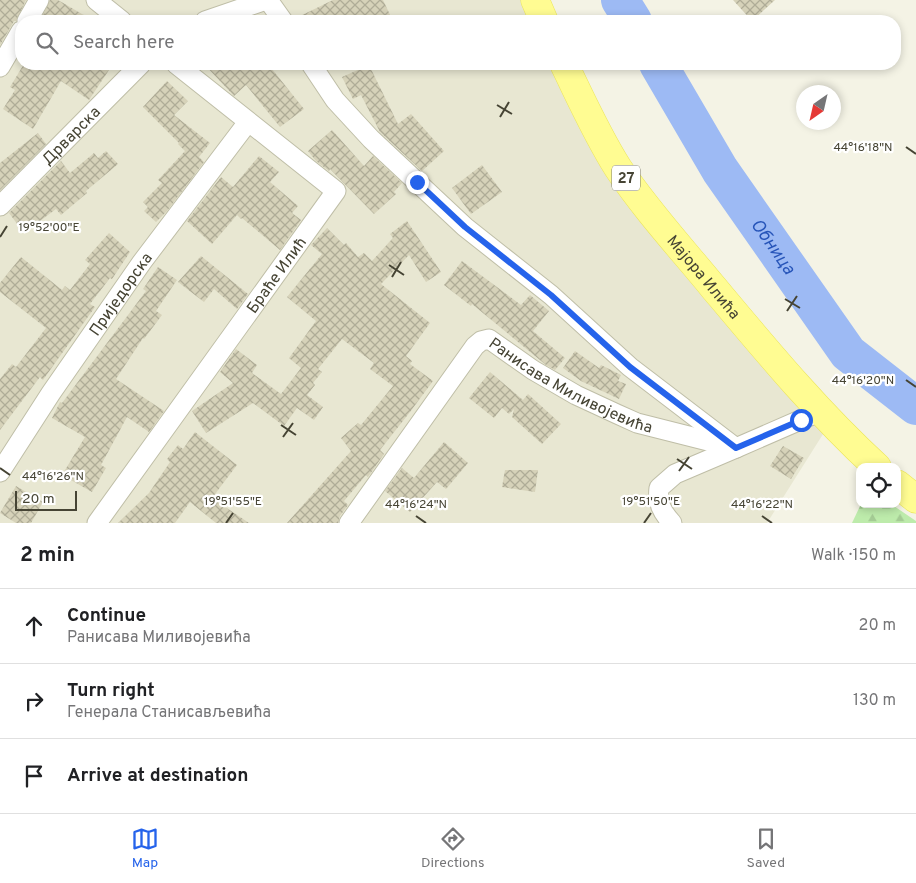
<!DOCTYPE html>
<html lang="en">
<head>
<meta charset="utf-8">
<style>
	:root { --surface:#fff; --page:#f6f6f6; --text:#202124; --muted:#757577; --line:#e0e0e0; --accent:#2563eb }
	body { margin:0; font-family:Overpass,sans-serif; background:var(--page); color:var(--text) }
	.controls { position:absolute; right:15px; bottom:15px; display:grid; overflow:hidden; border-radius:10px; box-shadow:0 2px 8px #0003 }
	.controls button { width:45px; height:45px; display:grid; place-items:center; padding:0; border:0; border-bottom:1px solid var(--line); background:var(--surface); color:var(--text); font:25px sans-serif }
	.compass { position:absolute; left:796px; top:85px; width:45px; height:45px; border-radius:50%; background:var(--surface); box-shadow:0 2px 8px #0003; rotate:214deg }
	.scale { position:absolute; left:15px; bottom:12px; width:62px; box-sizing:border-box; padding-left:5px; border:2px solid #464434; border-top:0; font-size:14px; line-height:18px; white-space:nowrap; color:#464434; -webkit-text-stroke:4px #fff; paint-order:stroke }
	.stop { position:absolute; width:15px; height:15px; margin:-11px; border:4px solid #2563eb; border-radius:50%; background:#fff }
	.stop.end { background:#2563eb; border-color:#fff; box-shadow:0 1px 5px #0008 }
	.list { margin:0; padding:0; list-style:none }
	h2 { display:flex; justify-content:space-between; align-items:center; height:65px; margin:0; padding:0 20px; font-size:21px }
	h2 small { font-size:16px; font-weight:400; color:var(--muted) }
	.list li { display:grid; grid-template-columns:32px 1fr auto; gap:15px; align-items:center; box-sizing:border-box; height:75px; padding:0 20px; border-top:1px solid var(--line) }
	.list b { display:block; font-size:19px; white-space:nowrap }
	.list p { margin:0; font-size:16px; white-space:nowrap; color:var(--muted) }
	.list em { font-size:16px; font-style:normal; color:var(--muted) }
	.icon { flex:none; width:28px; height:28px; fill:none; stroke:currentColor; stroke-width:2; stroke-linecap:round; stroke-linejoin:round }
	.map { position:relative; flex:none; width:916px; height:523px; overflow:hidden }
	.search { position:absolute; background:var(--surface); box-shadow:0 2px 8px #0003; left:15px; right:15px; top:15px; height:55px; display:flex; align-items:center; gap:12px; box-sizing:border-box; padding:0 18px; border-radius:20px; color:var(--muted); font-size:19px }
	.sheet { height:290px; background:var(--surface) }
	nav { display:flex; justify-content:space-around; align-items:center; box-sizing:border-box; height:70px; border-top:1px solid var(--line); background:var(--surface); font-size:14px; color:var(--muted) }
	nav a { display:grid; justify-items:center; gap:2px }
	nav .on { color:var(--accent) }
	.map>svg:first-child { display:block }
	.residential { fill:#e8e7d2 }
	.forest { fill:url(#forest-firs) }
	.lines { fill:none; stroke-linecap:round; stroke-linejoin:round }
	.river { stroke:#9dbaf4; stroke-width:38 }
	.building { fill:url(#building-cross-hatch) }
	.street-casing { stroke:#bfbea7; stroke-width:21 }
	.primary-casing { stroke:#ebe55c; stroke-width:29 }
	.street { stroke:#fff; stroke-width:19 }
	.primary { stroke:#fffc92; stroke-width:28 }
	.route { stroke:#2563eb; stroke-width:6 }
	.ticks { fill:none; stroke:#464434; stroke-width:2 }
	.labels { text-anchor:middle; stroke-width:4.5; stroke-linejoin:round; paint-order:stroke }
	.shield { fill:#fff; stroke:#7e7c71; stroke-width:1 }
	.shield-label { font-size:15px; font-weight:bold; fill:#464434 }
	.street-label { font-size:16px; fill:#464434; stroke:#fff }
	.water-label { font-size:18px; font-style:italic; fill:#2755b9; stroke:#fff }
	.ticks-label { font-size:12px; text-anchor:middle; fill:#464434; stroke:#fff; stroke-width:4.5; stroke-linejoin:round; paint-order:stroke }
</style>
</head>
<body>
<div class="map">
<svg width="916" height="523" viewBox="0 0 916 523">
	<defs>
		<pattern id="forest-firs" width="22" height="20" patternUnits="userSpaceOnUse" patternTransform="scale(1.25)"><rect width="22" height="20" fill="#bdebab"/><path d="M5 1l3.5 6h-7zM16 11l3.5 6h-7z" fill="#a4cb94"/></pattern>
		<pattern id="building-cross-hatch" width="8" height="8" patternUnits="userSpaceOnUse" patternTransform="scale(1.25)"><rect width="8" height="8" fill="#d6d2b9"/><path d="M0 0l8 8M0 8l8-8" fill="none" stroke="#afac97"/></pattern>
	</defs>
	<rect width="100%" height="100%" fill="#f4f3e5"/>
	<path class="residential" d="M0,0H535L544,21H21V64H564L587,112L830,423L767,523H0Z"/>
	<path class="forest" d="M861,504H891L916,521V523H852Z"/>
	<g class="lines">
		<g class="river">
			<path d="M620,0L633,21"/>
			<path id="s1" d="M658,64L720,170L848,353L916,406"/>
		</g>
	</g>
	<path class="building" d="M0,0H26L16,21H14L0,45Z
		M50,0H58L94,21H40Z
		M333,0H383L393,21H294V19Z
		M733,0H775L752,21Z
		M24,64H113L89,100L61,81L33,129L3,109L15,90L10,87Z
		M204,64H268L304,109L280,127L246,85L234,96Z
		M369,65L398,124L411,114L444,151L422,171L380,132L361,95L353,99L342,77Z
		M167,81L188,101L174,115L210,143L199,157L204,162L167,211L156,222L144,211L148,207L143,202L162,183L158,180L185,151L178,144L179,143L143,107Z
		M332,130L364,166L373,156L402,183L394,192L396,194L374,214L330,169L329,171L316,161L308,151Z
		M38,133L46,144L0,190V163Z
		M106,151L118,164L86,191L87,193L61,215L56,209L24,233L9,213L61,161L70,173L94,153L98,158Z
		M259,156L279,172L270,182L298,206L292,213L301,220L280,250L242,218L241,219L237,215L212,244L187,221L221,177L233,187Z
		M482,165L502,192L471,214L452,188Z
		M407,221L441,272L426,282L409,255L381,284L430,323L406,356L412,361L410,364L433,381L410,412L380,450L384,454L368,477L366,475L344,501L348,505L340,516L338,523H287L351,451L341,438L358,423L361,425L393,386L370,369L374,363L342,339L318,369L322,372L313,383L315,385L307,395L323,407L314,420L297,408L284,426L253,403L206,433L192,411L233,383L220,372L236,349L257,365L252,373L281,394L301,368L289,358L316,321L287,297L322,254L311,245L327,228L344,245L346,243L358,257L364,253L372,261L393,238L390,234Z
		M109,233L130,252L112,279L110,278L90,304L95,307L43,380L40,377L0,430V379L12,364L16,367L46,328L0,292V283L21,257L62,290L65,286L70,290L90,264L85,260Z
		M201,256L248,294L237,309L214,289L204,302L178,282Z
		M462,261L521,305L530,295L549,311L533,331L565,358L555,370L546,365L472,304L471,306L444,285Z
		M158,267L177,280L156,311L162,315L144,339L143,338L116,379L164,411L149,432L127,417L101,465L106,468L92,492L62,475L85,437L52,418L60,402L62,403L146,291L143,289Z
		M575,351L599,368L601,365L621,375L618,381L626,384L619,399L581,381L563,368Z
		M490,372L523,400L528,394L561,424L542,444L512,417L514,409L509,414L502,408L494,418L469,398Z
		M195,432L237,465L212,498L249,523H216L190,502L175,523H118L149,493L170,462L167,459L178,445L183,449Z
		M444,442L468,463L446,489L437,482L410,512L385,491L402,468L414,478Z
		M783,446L804,458L791,479L770,466Z
		M505,470H538L535,492L502,487Z
		M16,486L43,502L31,523H16L0,513Z"/>
	<g class="lines">
		<g class="street-casing">
			<g id="street">
				<path d="M96,0L122,21"/>
				<path d="M268,0L283,21"/>
				<path d="M27,21L39,0"/>
				<path d="M205,21L266,0"/>
				<path d="M311,64L335,100L371,139L465,227L551,295L630,367L736,448L675,474L659,488C657,503 662,512 672,523"/>
				<path d="M0,67L21,31"/>
				<path id="s2" d="M0,206L141,64"/>
				<path id="s3" d="M0,472L51,393L142,262L248,122"/>
				<path id="s4" d="M97,523L336,191L176,64"/>
				<path id="s5" d="M349,523L475,346L481,341L489,339L533,370L576,395L617,414L637,423L736,448L821,411"/>
			</g>
		</g>
		<g class="primary-casing">
			<g id="primary">
				<path d="M535,0L544,21"/>
				<path id="s6" d="M564,64C581,99 597,135 618,168C646,210 681,248 713,287C765,349 817,412 877,467"/>
				<path d="M897,484L916,499"/>
			</g>
		</g>
		<use href="#street" class="street"/>
		<use href="#primary" class="primary"/>
	</g>
	<g class="lines">
		<path class="route" d="M417,182L465,227L551,295L630,367L736,448L801,420"/>
	</g>
	<path class="ticks" d="M497,105L512,114M500,117L509,102M906,147L916,154M0,237L7,226M389,265L404,275M392,277L401,262M785,299L800,308M787,311L797,296M906,380L916,387M281,425L296,435M283,437L293,423M677,459L692,469M0,468L10,475M679,471L689,457M416,516L426,523M762,516L772,523M226,523L233,513M644,523L651,513"/>
	<g class="labels">
		<rect class="shield" x="612" y="165.5" width="28" height="25" rx="4"/>
		<g class="shield-label">
			<text x="626" y="183">27</text>
		</g>
		<g class="street-label">
			<text dy="6" stroke="none"><textPath href="#s2" startOffset="100">Дрварска</textPath></text>
			<text dy="6" stroke="none"><textPath href="#s4" startOffset="306">Браће Илић</textPath></text>
			<text dy="6" stroke="none"><textPath href="#s6" startOffset="256">Мајора Илића</textPath></text>
			<text dy="6" stroke="none"><textPath href="#s3" startOffset="215">Приједорска</textPath></text>
			<text dy="6" stroke="none"><textPath href="#s5" startOffset="328">Ранисава Миливојевића</textPath></text>
		</g>
		<g class="water-label">
			<text dy="6" stroke="none"><textPath href="#s1" startOffset="216">Обница</textPath></text>
		</g>
	</g>
	<g class="ticks-label">
		<text x="863" y="151">44°16'18"N</text>
		<text x="49" y="231">19°52'00"E</text>
		<text x="863" y="384">44°16'20"N</text>
		<text x="53" y="480">44°16'26"N</text>
		<text x="233" y="505">19°51'55"E</text>
		<text x="651" y="505">19°51'50"E</text>
		<text x="416" y="508">44°16'24"N</text>
		<text x="762" y="508">44°16'22"N</text>
	</g>
</svg>
<div class="controls">
<button><svg class="icon" aria-label="locate" viewBox="0 0 24 24"><circle cx="12" cy="12" r="6"/><path d="M12 2v4M12 18v4M2 12h4M18 12h4"/></svg></button>
</div>
<svg class="compass" viewBox="-18 -18 36 36"><path d="M0-13l5 13h-10z" fill="#e53935"/><path d="M0 13l5-13h-10z" fill="#757577"/></svg>
<div class="scale">20 m</div>
<div class="stop" style="left:801px;top:420px"></div>
<div class="stop end" style="left:417px;top:182px"></div>
<div class="search"><svg class="icon" aria-label="search" viewBox="0 0 24 24"><circle cx="10" cy="10" r="6"/><path d="M15 15l6 6"/></svg>Search here</div>
</div>
<section class="sheet">
<h2>2 min<small>Walk · 150 m</small></h2>
<ul class="list">
<li><svg class="icon" aria-label="ahead" viewBox="0 0 24 24"><path d="M12 20V5M6 11l6-6 6 6"/></svg><div><b>Continue</b><p>Ранисава Миливојевића</p></div><em>20 m</em></li>
<li><svg class="icon" aria-label="right" viewBox="0 0 24 24"><path d="M7 20v-9h11M14 6l5 5-5 5"/></svg><div><b>Turn right</b><p>Генерала Станисављевића</p></div><em>130 m</em></li>
<li><svg class="icon" aria-label="arrive" viewBox="0 0 24 24"><path d="M6 21V4h12l-3 4 3 4H6"/></svg><div><b>Arrive at destination</b></div></li>
</ul>
</section>
<nav>
<a class="on"><svg class="icon" aria-label="map" viewBox="0 0 24 24"><path d="M3 6l6-2 6 2 6-2v14l-6 2-6-2-6 2zM9 4v14M15 6v14"/></svg>Map</a>
<a><svg class="icon" aria-label="directions" viewBox="0 0 24 24"><path d="M12 3l9 9-9 9-9-9zM9 14v-3h6M13 9l2 2-2 2"/></svg>Directions</a>
<a><svg class="icon" aria-label="saved" viewBox="0 0 24 24"><path d="M7 4h10v16l-5-4-5 4z"/></svg>Saved</a>
</nav>
</body>
</html>
